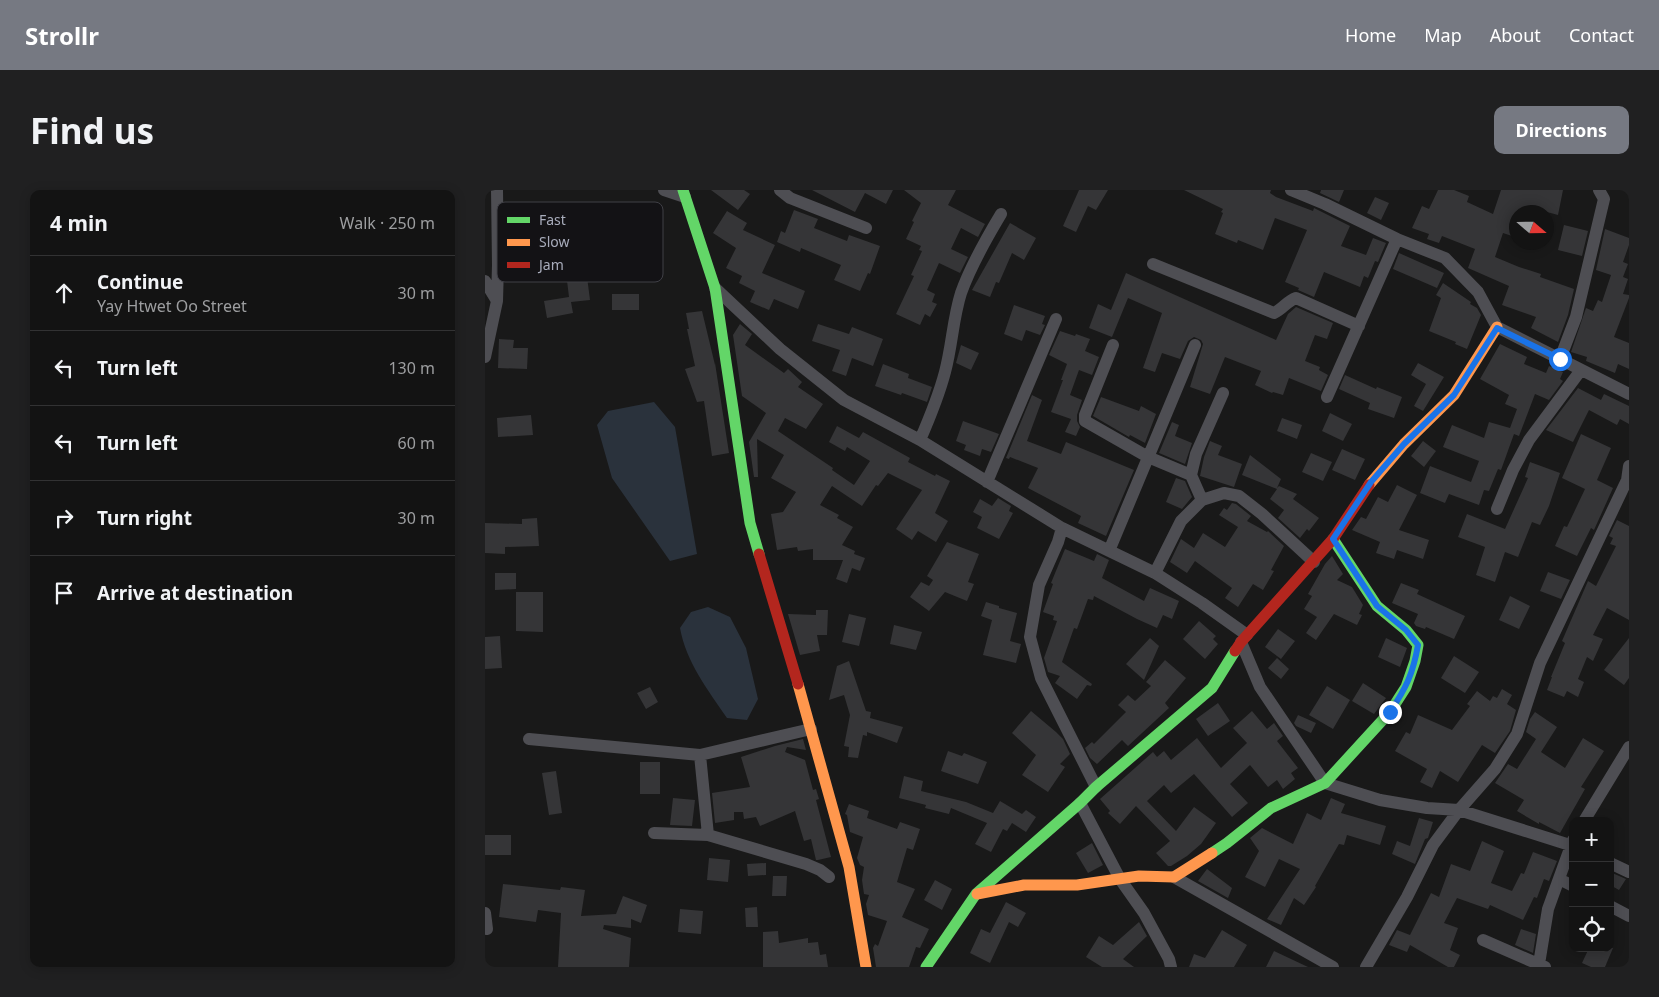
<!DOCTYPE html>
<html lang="en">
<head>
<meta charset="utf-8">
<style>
	:root { --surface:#131313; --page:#202021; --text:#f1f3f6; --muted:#9d9ea0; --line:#323233; --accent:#767982 }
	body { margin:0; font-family:"Noto Sans",sans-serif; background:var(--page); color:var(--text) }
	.controls { position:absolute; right:15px; bottom:15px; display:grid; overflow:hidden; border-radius:10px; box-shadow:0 2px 12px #0003 }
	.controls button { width:45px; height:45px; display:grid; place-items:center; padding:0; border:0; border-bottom:1px solid var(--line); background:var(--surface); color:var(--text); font:25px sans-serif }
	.compass { position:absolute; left:1024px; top:15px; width:45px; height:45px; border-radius:50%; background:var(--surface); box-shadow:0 2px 12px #0003; rotate:110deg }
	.stop { position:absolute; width:15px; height:15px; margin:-11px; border:4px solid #1a73e8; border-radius:50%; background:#fff }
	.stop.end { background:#1a73e8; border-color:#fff; box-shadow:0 1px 5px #0008 }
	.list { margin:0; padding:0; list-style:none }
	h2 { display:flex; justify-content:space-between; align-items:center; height:65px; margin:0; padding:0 20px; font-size:21px }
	h2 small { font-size:16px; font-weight:400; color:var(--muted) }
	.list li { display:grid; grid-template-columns:32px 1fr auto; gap:15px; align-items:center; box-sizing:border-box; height:75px; padding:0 20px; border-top:1px solid var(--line) }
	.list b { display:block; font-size:19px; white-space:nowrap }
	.list p { margin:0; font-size:16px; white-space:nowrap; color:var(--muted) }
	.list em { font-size:16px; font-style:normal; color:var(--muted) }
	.icon { flex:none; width:28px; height:28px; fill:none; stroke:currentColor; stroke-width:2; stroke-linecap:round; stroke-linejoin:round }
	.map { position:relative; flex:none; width:1144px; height:777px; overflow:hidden; border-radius:10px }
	header { display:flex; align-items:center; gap:30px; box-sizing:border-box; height:70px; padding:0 25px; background:var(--accent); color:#fff }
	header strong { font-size:24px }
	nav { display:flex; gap:28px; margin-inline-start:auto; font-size:18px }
	.intro { display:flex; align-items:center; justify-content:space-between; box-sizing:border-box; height:120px; padding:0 30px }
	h1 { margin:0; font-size:35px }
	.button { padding:12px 22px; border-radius:10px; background:var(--accent); color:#fff; font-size:18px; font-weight:700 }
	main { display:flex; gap:30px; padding:0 30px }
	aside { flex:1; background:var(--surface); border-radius:10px; box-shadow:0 2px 12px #0003 }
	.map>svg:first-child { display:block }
	.water { fill:#2a323c }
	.building { fill:#353537 }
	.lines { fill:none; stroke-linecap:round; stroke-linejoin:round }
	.street { stroke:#4e4e53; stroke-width:12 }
	.fast { stroke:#63d668; stroke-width:11 }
	.slow { stroke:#ff974d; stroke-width:11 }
	.jam { stroke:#b3261e; stroke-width:11 }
	.route { stroke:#1a73e8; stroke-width:6 }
	.key { fill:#131215; stroke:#404047; stroke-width:1 }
	.key-label { font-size:14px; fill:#a8acbb }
</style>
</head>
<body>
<header>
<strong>Strollr</strong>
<nav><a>Home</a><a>Map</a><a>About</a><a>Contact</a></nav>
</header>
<div class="intro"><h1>Find us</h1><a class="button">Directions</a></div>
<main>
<aside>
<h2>4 min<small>Walk · 250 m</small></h2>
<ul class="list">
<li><svg class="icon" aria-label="ahead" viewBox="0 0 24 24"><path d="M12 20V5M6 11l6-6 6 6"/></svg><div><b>Continue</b><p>Yay Htwet Oo Street</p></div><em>30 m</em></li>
<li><svg class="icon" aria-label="left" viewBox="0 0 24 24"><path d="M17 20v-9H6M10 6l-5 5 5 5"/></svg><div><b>Turn left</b></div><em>130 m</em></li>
<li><svg class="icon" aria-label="left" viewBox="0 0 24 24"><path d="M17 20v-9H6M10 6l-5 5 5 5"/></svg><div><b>Turn left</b></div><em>60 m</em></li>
<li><svg class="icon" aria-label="right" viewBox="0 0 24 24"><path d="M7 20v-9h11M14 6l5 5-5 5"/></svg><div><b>Turn right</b></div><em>30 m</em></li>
<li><svg class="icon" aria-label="arrive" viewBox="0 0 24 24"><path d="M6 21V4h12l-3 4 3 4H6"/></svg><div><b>Arrive at destination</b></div></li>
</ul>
</aside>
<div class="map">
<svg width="1144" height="777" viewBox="0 0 1144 777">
	<rect width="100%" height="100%" fill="#191919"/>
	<path class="water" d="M169,212L190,237L212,364L185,371L127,288L112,235L123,221Z
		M223,417L245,427L261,458L273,509L262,530L242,528C223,500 201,472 195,438L206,422Z"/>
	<path class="building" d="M226,0H259L265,4L253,20Z
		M327,0H408L401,14L380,3L370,22Z
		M419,0H471L463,15L500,34L493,47L476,38L466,59L483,67L475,83L454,73L442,100L450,104L447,112L452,114L445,127L440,124L435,135L411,124L429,86L426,85L437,61L434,60L436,56L421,49L429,32L427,31L436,13Z
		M594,0H623L611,20L603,16L591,42L578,36Z
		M699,0H786L785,3L791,7L828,21L829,18L865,36L856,56L881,65L888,48L901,53L893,72L890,71L883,88L879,86L875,97L839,82L829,107L813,100L814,98L800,92L822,40L790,28L778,60L753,50L752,53L730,44L738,23L736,22L738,19Z
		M836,0H859L854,12L835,3Z
		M953,0H969L984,6L982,12L1008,24L1016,0H1078L1073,25L1062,22H1032V33L1027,46L1018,43L1010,67L1034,77L1056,84L1055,87L1089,99L1083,125L1073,152L1046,138L1051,127L1017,115L1024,96L983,78L990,59L957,46L954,53L942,49L944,44L927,38L937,16L944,19Z
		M890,7L904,13L896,30L882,23Z
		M309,20L333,29L329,38L362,51L364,45L395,56L385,84L383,83L375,101L349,90L356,75L316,58L315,62L292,52L296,41L300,43Z
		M242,21L262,33L258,40L290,55L277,83L320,101L313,119L289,109L284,120L265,112L270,101L254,93L257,86L241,78L251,58L228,43Z
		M525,33L551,48L539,70L527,63L514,93L511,92L505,107L487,100Z
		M1079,35L1103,41L1097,66L1073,60Z
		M1120,39L1144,48V55L1138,72L1143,74L1138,87L1143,89L1138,104L1144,105V108L1129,147L1144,153V179L1133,174L1130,183L1101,171L1102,167L1086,162L1101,118L1108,121L1113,110L1117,112L1126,85L1111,80Z
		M914,63L959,83L952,98L908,79Z
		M100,71L105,110L86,112L88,123L62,128L59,111L84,107L80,74Z
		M641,83L791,150L803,124L811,117L848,133L842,149L830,145L820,171L835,177L834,180L843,185L836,201L804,188L798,205L788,202L787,203L770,195L776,181L740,167L725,204L705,197L718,154L716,150L709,147L703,151L695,169L677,163L670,182L658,178L677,123L643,108L627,147L604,138L613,114L626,120Z
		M958,93L986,112L985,114L992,118L996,125L982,159L970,154L971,152L944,141L956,108L951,105Z
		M127,104H154V120H127Z
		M529,115L560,126L557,134L560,135L555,145L541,140L537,151L519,144Z
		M217,121L230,175V173L244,263L227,266L219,211L212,212L200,179L210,176L202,139H204L201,123Z
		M255,134L267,144L260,155L299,183L303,179L317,192L313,197L338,214L321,239L300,228L293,241L348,278L347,280L369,295L385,271L362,257L360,261L344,252L352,236L374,248L378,242L425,268L423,272L450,286L451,284L465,291L450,323L463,331L451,352L433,341L427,350L411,339L437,300L403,283L393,296L391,295L377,316L347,296L335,315L354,325L352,328L368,337L357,355L370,361L369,364L380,368L375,381L367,378L362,393L351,389L358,370H328V359L313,361L312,357L292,360L286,324L298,322L311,302L286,288L299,265L272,249L273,287H269L264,252L281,223L257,206L248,145Z
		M333,134L364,144L367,137L398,149L388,176L367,168L361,186L347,181L355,160L327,151Z
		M575,141L590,146L591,144L605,149L600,161L614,167L607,185L594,180L585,205L597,210L592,225V231L595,237L591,246L580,242L586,229L566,222L578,190H576L582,174L564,165Z
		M14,149L29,150L28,158H43L42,179L13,178Z
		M1015,154L1042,167L1039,174L1061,183L1064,176L1078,182L1075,189L1078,191L1064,210L1050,204L1034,246L1029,244L1016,280L1013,279L1004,301L999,300L994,315L964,304L960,313L935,303L945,276L986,292L994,271L958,257L967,235L999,248L1004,232L1025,238L1032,219L1020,214L1024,205L995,189Z
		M476,155L494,163L486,180L471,173Z
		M933,173L959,187L938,221L929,216L941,194L926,185Z
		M398,174L424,184L423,188L447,197L442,212L417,203L416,205L390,196Z
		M860,185L891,199L892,197L917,207L909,228L883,219L885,213L854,199Z
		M1093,198L1116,210L1119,204L1144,216V234L1135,229L1132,235L1104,220L1088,252L1061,240Z
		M547,205L557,210L542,251L576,264L581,252L649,280L621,346L593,333L596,326L543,298L553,278L525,267L524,269L521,268Z
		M616,207L654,221L656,216L671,224L660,253L645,245L644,247L608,226Z
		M845,223L867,234L858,251L837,241Z
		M46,225L48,245L13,247L12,228Z
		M797,228L817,235L812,249L792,241Z
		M478,231L514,244L506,262L497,259L495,266L479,260L481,255L471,251Z
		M687,232L694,235L690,246L707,253L700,274L674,263Z
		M1096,244L1126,258L1112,290L1128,298L1109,340L1106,338L1092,366L1070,356L1079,336L1082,337L1100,299L1077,288Z
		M725,251L737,256L733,265L757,274L749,297L715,286L719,267Z
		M938,251L951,261L939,277L926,266Z
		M857,259L880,269L870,290L847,280Z
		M826,263L847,272L838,291L817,282Z
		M765,265L796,289L792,298L794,296L812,304L808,309L834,328L824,341L822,339L815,348L793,328L799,320L785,309L792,299L757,285Z
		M1045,272L1075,283L1064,316L1055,335L1047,332L1033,367L1020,362L1010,392L991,385L1000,357L973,347L982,324L1020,339L1043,288L1040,287Z
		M691,288L700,291L707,307L697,319L681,312Z
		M912,295L932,305L914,340L944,350L938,369L912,360L909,369L891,363L895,352L867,340L876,327L881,329L893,307L903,312Z
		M513,308L526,316L524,321L528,323L514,349L492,338L497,327L488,322L495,309L507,316Z
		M747,313L751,314L766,326L762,331L782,342L783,341L799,356L786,380L789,381L778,400L768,394L753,417L740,408L747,398L710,371L702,383L685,372L696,349L709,358L718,343L740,357L753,337L734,325L739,318L742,320Z
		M52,328L54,356L20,357V364L0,363V333L37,334V329Z
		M1132,330L1144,336V430L1122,418L1108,445L1118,449L1108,471L1102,467L1093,489L1099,492L1093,507L1082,501L1079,507L1062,500L1067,487H1066L1080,453L1077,451L1103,391L1111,396L1131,356L1125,354L1128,348L1124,346Z
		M462,352L494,364L483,392L489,394L482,411L460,402L444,421L425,407L436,392L444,396L448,390L442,386Z
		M580,359L609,371L612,364L624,370L617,388L659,411L665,398L694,411L687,429L678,425L672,438L652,429L609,406L608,410L603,409L592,439L589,438L577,472L607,494L606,496L602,495L592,509L570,493L575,486L563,482L559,468L572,431L568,430L569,426L558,422L568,394L566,393Z
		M847,366L858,384L852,390L867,397L878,415L874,424L877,425L872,435L849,424L831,450L821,443L832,427L819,419L827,406L823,404L840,374Z
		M1063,382L1085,390L1076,409L1055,401Z
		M10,383H31V399L10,400Z
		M916,393L934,400L932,404L980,426L969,449L941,437L940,439L931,436L929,433L933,424L907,413Z
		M31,402H58V442L31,441Z
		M1025,406L1045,416L1034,439L1014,430Z
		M501,412L514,416V418L532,423L525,451L536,454L531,473L498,465L507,430L496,426Z
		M331,420H343L342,445H332L335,461L315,465L303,424L331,425Z
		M364,424L381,428L374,456L357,452Z
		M714,431L731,446L728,449L733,454L720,469L698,449Z
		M409,435L437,442L431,460L405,454Z
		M793,439L810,451L796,469L780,457Z
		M15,446L17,478L0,479V447Z
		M665,448L674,456L659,490L641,474Z
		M901,448L922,458L915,477L893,467Z
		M1144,448V488L1139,495L1119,480Z
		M969,466L994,482L980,503L956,488Z
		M792,468L804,479L796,489L783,478Z
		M680,470L701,488L680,513L684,518L643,556L637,550L612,574L605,568L600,558L607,552L609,554L641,522L633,515L643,505L650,511L666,496L661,492Z
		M364,471L381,521L386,522L385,528L418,537L412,553L382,542V546L378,545L373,568L363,567L364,557L359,556L365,525L359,505L344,510L352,476Z
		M878,493L901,508L889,524L867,511Z
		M842,496L865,510L848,539L824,525Z
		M165,497L173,512L161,519L152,503Z
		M1017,499L1027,505L1022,514L1031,520L1025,541L1010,563L997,555L973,592L955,581L947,598L935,592L942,579L910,561L921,542L925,544L933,525L967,540L985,516L982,514L992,501L1005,511L1008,506L1012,508Z
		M733,513L745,531L723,546L711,529Z
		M546,521L571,542L578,549L585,564L575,574L580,577L563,602L537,585L551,565L527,543Z
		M767,521L782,539L789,533L798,546L792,551L813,578L806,583L810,589L798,599L792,590L783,597L765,575L745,594L763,613L747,627L709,584L686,603L679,595L662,611L691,641L709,617L731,633L716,654L702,666L686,676H683L671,663L685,651L651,616L635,634L623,623L625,621L615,609L668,562L672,567L679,561L686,570L712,548L736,578L762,553L748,538Z
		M1050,522L1072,537L1056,562L1080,578L1098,548L1119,561L1096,597L1100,599L1075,643L1054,632V634L1032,621L1039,610L1010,593L1023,574L1032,579L1051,549L1041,542L1045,529Z
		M813,525L831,533L826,543L811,536L809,533Z
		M318,549L321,560L302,557L300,562L320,570L328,600L331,599L334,609L331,610L346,667L333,670H331L326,649L319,651L310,621L275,636L271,627L259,629L258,622H249V630L230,633L227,603L265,597L256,567L290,556Z
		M463,561L477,566L479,563L502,572L493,594L456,581Z
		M155,572H175V604H155Z
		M71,581L77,623L64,625L57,583Z
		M419,586L438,591L436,601L481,612L508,623L515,611L537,624L541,620L551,627L541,642L527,633L522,641L518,639L506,662L490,654L502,633L466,618L464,624L440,618L441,615L414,608Z
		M188,608L210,610L207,636L185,635Z
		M846,608L860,614L856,623L901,636L895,655L862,645L859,655L854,654L830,696L831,697L819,715L809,708L796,735L782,729L815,679L794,669L780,697L760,687L774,661L765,648L777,638L808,654L822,623L836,630Z
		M364,614L384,621L382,628L412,639L415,632L435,639L428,660L422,658L412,692L430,699L417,727L444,739L435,758L431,757L424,777H391L388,758L390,754L393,756L402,731L383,725L381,714L384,705L379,704L377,690L379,677L375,675L372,668L378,647L365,642L362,625L360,624Z
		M934,628L948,632L943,648L940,649L930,674L907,664L912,651L925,656Z
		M0,645H26V665H0Z
		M997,651L1019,661L1006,693L1027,701L1036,683L1039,684L1048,662L1072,671L1064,691L1059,689L1052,708L1049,707L1038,730L1005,715L1003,719L972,708L959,733L973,738L965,760L975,765L969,777H963L925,755L922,762L904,755L912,740L925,745L946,703L954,707L966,674L985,681Z
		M607,653L618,675L603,683L591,663Z
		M224,668L245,670L243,692L222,690Z
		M281,673V685L263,686L262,674Z
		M722,679L747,698L743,708L713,691Z
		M1125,682L1141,689L1134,700L1125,695Z
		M288,686H302L301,706H287Z
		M450,690L467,699L457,720L439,710Z
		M18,694L75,700L76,697L100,700L96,726L131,724L138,706L162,715L156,733L146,729V738L119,735L118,739L146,748L144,777H73L76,723L53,720L51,732L14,727Z
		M521,712L541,723L533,737L524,732L505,773L485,763L496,739L505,743Z
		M272,717L273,737H261L260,718Z
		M195,719L218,721L216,744L193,742Z
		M654,732L662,746L638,769L649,777H617L601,767L614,746L628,755Z
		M1036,739L1051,744L1048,763L1030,755Z
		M737,740L762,755L749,777H704L709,764L720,768Z
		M293,741L294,753L323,748V753L333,752L335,765L341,764L343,777H278V742Z
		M1104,758H1128L1120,777H1106L1097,773Z
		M789,761L823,777H781Z"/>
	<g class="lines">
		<path class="street" d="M179,0L200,7
			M295,0L305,8L381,38
			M806,0L840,14L912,49L960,68L993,102L1012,137L1144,204
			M668,74L789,123C798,119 802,111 811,108L874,136
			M0,91L12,111
			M230,98L295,159L359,210L435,250L577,338L670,383L717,413L762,445
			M628,155L600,225V231L663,267L706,285
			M0,167L12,111L13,75L12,0
			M1075,169L1091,127L1119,9L1114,0
			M842,207L912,49
			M435,250C445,227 454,205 460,182C467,156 468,128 476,103C486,75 501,49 516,24
			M502,292L571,129
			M717,310L706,285L711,264L738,203
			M1012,319L1028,280L1044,250L1096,180
			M577,338L573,352L554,395L545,447L556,488L611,597
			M624,361L710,155
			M670,383L696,331L717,310L739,303L754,306L777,324L829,372
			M756,452L775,497L840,593L895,610L942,618L974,620L1088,656
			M44,549L215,565L326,539
			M215,565L223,645
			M595,613L635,689L659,723L684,769L686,777
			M1099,631L1144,557
			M169,643L223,645L321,674L335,680L344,687
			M1125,673L1144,682
			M689,687L848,777
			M1074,689L1088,696
			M1125,716L1144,726
			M0,723L2,739
			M998,750L1060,777
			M1054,774L1063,719L1088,650
			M881,777L922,707L948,655L974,620L1010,579L1032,544L1055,473L1142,290L1144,276"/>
		<path class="fast" d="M198,0L230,98L265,333L274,364
			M727,663L742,653L786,618L840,593L905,522L921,497L930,471L933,455L921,440L892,416L848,349
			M441,777L491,704L595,613L611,597L727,498L750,461"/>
		<path class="slow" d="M884,295L919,254L969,205L1012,137
			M313,494L364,677L381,777
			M492,704L539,695H592L654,686L689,687L727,663"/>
		<path class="jam" d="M274,364L313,494
			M750,461L756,452L848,349L884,295"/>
	</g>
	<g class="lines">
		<path class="route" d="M905,522C921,498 928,484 933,455L921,440L892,416L848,349L886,292L919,254L969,205L1012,138L1075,169"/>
	</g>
	<rect x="12" y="12" width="166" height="80" rx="8" class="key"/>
	<rect x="22" y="27" width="23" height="6" fill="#63d668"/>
	<rect x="22" y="49" width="23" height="7" fill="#ff974d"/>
	<rect x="22" y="72" width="23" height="6" fill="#b3261e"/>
	<g class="key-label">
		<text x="54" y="35">Fast</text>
		<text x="54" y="57">Slow</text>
		<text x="54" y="80">Jam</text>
	</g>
</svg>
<div class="controls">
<button>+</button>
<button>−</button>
<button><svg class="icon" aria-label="locate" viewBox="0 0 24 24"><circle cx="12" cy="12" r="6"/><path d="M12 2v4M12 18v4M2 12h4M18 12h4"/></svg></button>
</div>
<svg class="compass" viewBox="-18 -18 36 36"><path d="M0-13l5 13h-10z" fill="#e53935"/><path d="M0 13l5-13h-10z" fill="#9d9ea0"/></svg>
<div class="stop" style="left:1075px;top:169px"></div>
<div class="stop end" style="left:905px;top:522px"></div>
</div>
</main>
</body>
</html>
